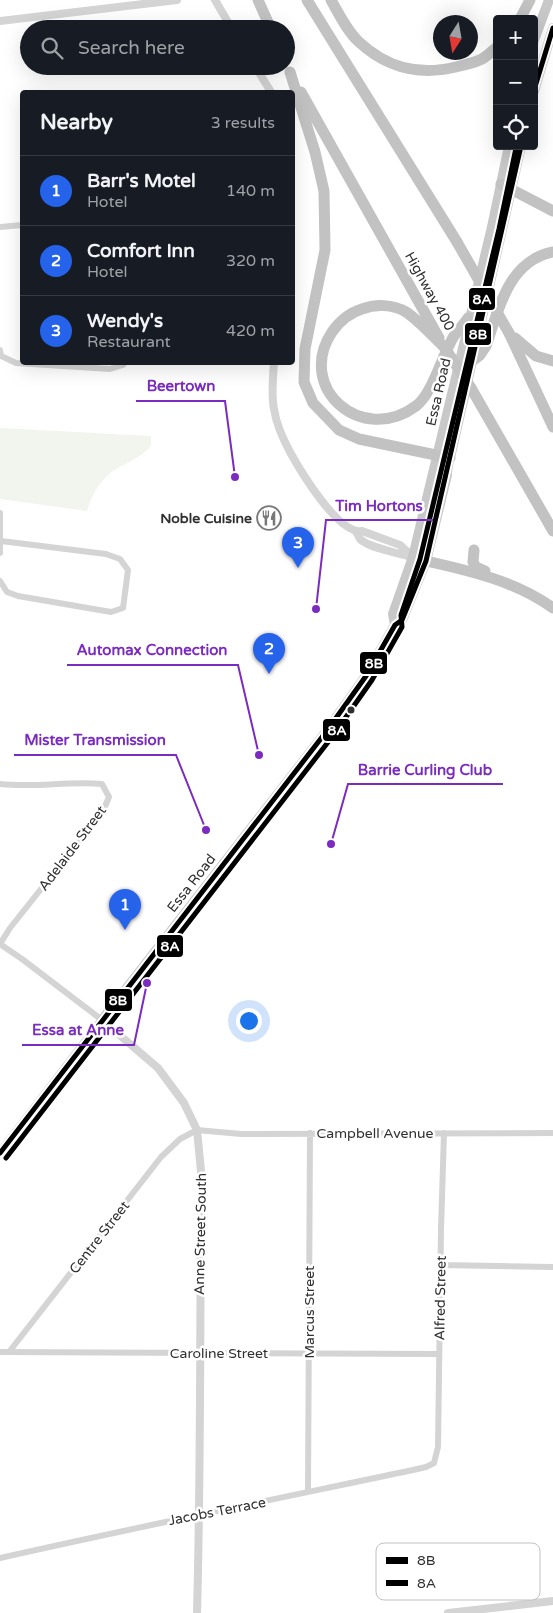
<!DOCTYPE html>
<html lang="en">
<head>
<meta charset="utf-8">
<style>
	:root { --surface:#171b24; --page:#20242c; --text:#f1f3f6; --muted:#9ea1a6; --line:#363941; --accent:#2563eb }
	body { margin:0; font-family:"Varela Round",sans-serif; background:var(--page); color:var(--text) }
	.controls { position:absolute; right:15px; top:15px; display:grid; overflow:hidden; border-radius:5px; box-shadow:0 5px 20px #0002 }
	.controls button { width:45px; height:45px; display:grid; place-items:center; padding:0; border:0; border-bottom:1px solid var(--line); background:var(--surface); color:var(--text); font:25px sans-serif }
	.compass { position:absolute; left:433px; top:15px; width:45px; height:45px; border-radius:50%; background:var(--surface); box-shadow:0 5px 20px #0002; rotate:191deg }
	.you { position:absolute; left:248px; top:1020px; width:18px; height:18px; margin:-12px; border:4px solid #fff; border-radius:50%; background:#1a73e8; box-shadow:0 0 0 8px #1a73e833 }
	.badge { display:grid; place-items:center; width:32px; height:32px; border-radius:50%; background:var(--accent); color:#fff; font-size:16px; font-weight:700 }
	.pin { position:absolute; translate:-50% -41px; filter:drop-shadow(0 1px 2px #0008) }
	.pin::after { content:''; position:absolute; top:26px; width:18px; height:15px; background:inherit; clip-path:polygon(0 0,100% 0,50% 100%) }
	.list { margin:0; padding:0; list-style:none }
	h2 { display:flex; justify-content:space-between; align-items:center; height:65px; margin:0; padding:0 20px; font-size:21px }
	h2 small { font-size:16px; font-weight:400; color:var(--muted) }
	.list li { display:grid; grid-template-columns:32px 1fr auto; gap:15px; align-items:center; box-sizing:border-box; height:70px; padding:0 20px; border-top:1px solid var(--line) }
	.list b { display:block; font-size:19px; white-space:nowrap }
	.list p { margin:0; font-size:16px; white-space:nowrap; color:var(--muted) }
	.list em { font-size:16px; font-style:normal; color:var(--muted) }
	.icon { flex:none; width:28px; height:28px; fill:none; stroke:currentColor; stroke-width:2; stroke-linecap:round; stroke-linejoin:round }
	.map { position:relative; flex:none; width:553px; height:1613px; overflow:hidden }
	.search { position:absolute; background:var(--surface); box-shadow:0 5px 20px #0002; left:20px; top:20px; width:275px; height:55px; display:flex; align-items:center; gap:12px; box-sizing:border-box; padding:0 18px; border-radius:28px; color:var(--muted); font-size:19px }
	.panel { position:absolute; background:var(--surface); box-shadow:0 5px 20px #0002; left:20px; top:90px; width:275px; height:275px; border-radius:5px }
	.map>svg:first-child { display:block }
	.green { fill:#f1f5ed }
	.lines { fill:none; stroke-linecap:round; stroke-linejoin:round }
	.minor { stroke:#d4d4d4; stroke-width:6 }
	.tertiary { stroke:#d4d4d4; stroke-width:8 }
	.secondary { stroke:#cecece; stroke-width:9 }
	.primary { stroke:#c8c8c8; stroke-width:10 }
	.motorway { stroke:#c2c2c2; stroke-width:11 }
	.motorway-bridge { stroke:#c2c2c2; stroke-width:11 }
	.bus-1-casing { stroke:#fff; stroke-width:9 }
	.bus-2-casing { stroke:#fff; stroke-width:9 }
	.bus-1 { stroke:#000; stroke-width:5 }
	.bus-2 { stroke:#000; stroke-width:5 }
	.bus-dot { fill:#303030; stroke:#fff; stroke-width:2 }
	.labels { text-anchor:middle; stroke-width:5; stroke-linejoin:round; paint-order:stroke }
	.street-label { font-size:14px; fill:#303030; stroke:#fff }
	.poi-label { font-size:14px; font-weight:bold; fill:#303030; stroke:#fff; text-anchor:end }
	.key { fill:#fff; stroke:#c1c1c1; stroke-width:1 }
	.key-label { font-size:14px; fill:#303030 }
	.leader { fill:none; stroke:#7b2cbf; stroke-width:2 }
	.callout-dot { fill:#7b2cbf; stroke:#fff; stroke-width:2 }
	.callout-label { font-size:15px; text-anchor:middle; font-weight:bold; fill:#7b2cbf; stroke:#fff; stroke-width:5; stroke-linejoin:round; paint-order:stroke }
	.line-badge { stroke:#fff; stroke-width:2 }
	.badge-label { font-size:14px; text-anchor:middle; font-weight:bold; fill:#fff }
</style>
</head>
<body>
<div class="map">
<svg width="553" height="1613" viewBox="0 0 553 1613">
	<rect width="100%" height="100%" fill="#fff"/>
	<path class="green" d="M0,428L151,436V446C138,461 119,464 106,477C96,487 91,498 87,511L0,499Z"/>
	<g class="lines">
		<path class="minor" d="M0,227L22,225
			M0,350L1,356L16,363L110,369L123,365L125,362
			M0,513V553
			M0,581L7,592L18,596L111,612L123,608L128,570L120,559L106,554L1,541
			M0,784C34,788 68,781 102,784L109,797L103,811L10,928L0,944
			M0,944L22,959L102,1020
			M440,1265L553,1267
			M0,1352L439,1354
			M9,1352L161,1157L180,1139L197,1130L241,1134L553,1133
			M308,1492L310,1133
			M0,1558C138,1527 275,1499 413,1470L426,1467L434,1463L438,1447L441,1229L444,1133"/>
		<path class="tertiary" d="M215,0L232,29
			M0,21L177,0
			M255,66L271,92
			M274,362C273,378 271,394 274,409C276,423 283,439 290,452C301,472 339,535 362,531L400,545L413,557
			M356,532C357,533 360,539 360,539C369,549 412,556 426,561
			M102,1020L158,1068L184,1103L197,1130L201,1171C200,1319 201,1466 197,1613
			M448,1613L553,1601"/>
		<path class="secondary" d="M447,475L450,458
			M0,1153L102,1020"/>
		<path class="primary" d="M534,40L549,0
			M534,91L553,28
			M450,458L521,146
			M395,625L393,614L413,557L492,227L509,146
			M102,1020L326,732L366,676L395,625L402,620L426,561L447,475"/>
		<path class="motorway" d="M258,0L271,29
			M307,0L457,242
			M331,0C339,14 347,31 359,42C387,68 418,76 456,67C464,65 474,63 482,59C487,56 492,51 497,47
			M520,19L530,0
			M290,72L315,152L324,191L325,250L305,349L304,382L313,403L339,430L359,439L450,458
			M301,92L439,338
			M501,184L553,211
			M509,333L553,427
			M515,338L536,356L553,361
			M445,348C435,338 417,319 406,312C393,304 375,304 362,309C349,313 339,322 332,332C295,388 362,446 416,406C433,393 442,355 454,336C458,330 464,324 468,318
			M472,361L480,355L486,346C499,309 508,261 553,252
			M471,388L553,531
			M474,550L473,562L476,567L485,571
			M426,561C471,571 515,581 553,608"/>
		<path class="motorway-bridge" d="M457,242L509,333
			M445,348L471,388"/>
		<g class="bus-1-casing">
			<path id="bus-1" d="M534,90L553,28
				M0,1153L326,732L366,676L395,625L402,620L426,561L521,146"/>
		</g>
		<g class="bus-2-casing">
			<path id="bus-2" d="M6,1158L332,737L372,680L402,627L401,615L420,559L499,229L516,148"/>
		</g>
		<use href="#bus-1" class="bus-1"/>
		<use href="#bus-2" class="bus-2"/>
	</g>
	<defs>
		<g id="restaurant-ring" transform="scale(1.25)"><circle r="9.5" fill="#fff" stroke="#787878" stroke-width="1.5"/><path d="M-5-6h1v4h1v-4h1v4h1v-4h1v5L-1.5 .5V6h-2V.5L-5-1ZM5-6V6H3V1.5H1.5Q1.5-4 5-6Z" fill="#787878"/></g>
	</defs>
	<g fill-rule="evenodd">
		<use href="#restaurant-ring" x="269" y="518"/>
	</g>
	<circle class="bus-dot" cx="351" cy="710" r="4.5"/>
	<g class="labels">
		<g class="street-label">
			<text transform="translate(430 291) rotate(61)" y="5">Highway 400</text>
			<text transform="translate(438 392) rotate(-77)" y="5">Essa Road</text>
			<text transform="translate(72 848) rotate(-53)" y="5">Adelaide Street</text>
			<text transform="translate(191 883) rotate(-52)" y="5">Essa Road</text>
			<text x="375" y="1138">Campbell Avenue</text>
			<text transform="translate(200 1234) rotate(-89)" y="5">Anne Street South</text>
			<text transform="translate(99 1237) rotate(-52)" y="5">Centre Street</text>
			<text transform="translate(440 1298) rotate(-89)" y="5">Alfred Street</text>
			<text transform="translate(309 1312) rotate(-90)" y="5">Marcus Street</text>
			<text x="219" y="1358">Caroline Street</text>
			<text transform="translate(217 1511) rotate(-11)" y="5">Jacobs Terrace</text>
		</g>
		<g class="poi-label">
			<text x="252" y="523">Noble Cuisine</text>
		</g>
	</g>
	<rect x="376" y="1543" width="164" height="57" rx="8" class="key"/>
	<rect x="386" y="1557" width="22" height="7" fill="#000"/>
	<rect x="386" y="1580" width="22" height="6" fill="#000"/>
	<g class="key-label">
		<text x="417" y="1565">8B</text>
		<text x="417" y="1588">8A</text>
	</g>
	<path class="leader" d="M235 477L225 401H136M316 609L326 520H433M259 755L238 665H67M206 830L176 755H14M331 844L348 784H503M147 983L134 1045H22"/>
	<g class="callout-dot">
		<circle cx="235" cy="477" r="5"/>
		<circle cx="316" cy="609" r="5"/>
		<circle cx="259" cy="755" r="5"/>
		<circle cx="206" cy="830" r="5"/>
		<circle cx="331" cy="844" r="5"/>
		<circle cx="147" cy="983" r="5"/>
	</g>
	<g class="callout-label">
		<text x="181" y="391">Beertown</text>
		<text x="379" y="511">Tim Hortons</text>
		<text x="152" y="655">Automax Connection</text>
		<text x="95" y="745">Mister Transmission</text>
		<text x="425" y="775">Barrie Curling Club</text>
		<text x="78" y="1035">Essa at Anne</text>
	</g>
	<g class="line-badge">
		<rect x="468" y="287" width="28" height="24" rx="5" fill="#000"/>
		<rect x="464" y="322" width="28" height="24" rx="5" fill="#000"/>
		<rect x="359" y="651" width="29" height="24" rx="5" fill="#000"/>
		<rect x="322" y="718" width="29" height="24" rx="5" fill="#000"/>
		<rect x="156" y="934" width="28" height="24" rx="5" fill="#000"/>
		<rect x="104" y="988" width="29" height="24" rx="5" fill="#000"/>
	</g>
	<g class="badge-label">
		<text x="482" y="304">8A</text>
		<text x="478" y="339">8B</text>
		<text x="374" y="668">8B</text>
		<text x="337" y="735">8A</text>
		<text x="170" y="951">8A</text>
		<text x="118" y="1005">8B</text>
	</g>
</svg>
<div class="controls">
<button>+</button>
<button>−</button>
<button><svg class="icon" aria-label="locate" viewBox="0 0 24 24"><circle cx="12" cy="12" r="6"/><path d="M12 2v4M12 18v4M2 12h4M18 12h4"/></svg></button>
</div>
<svg class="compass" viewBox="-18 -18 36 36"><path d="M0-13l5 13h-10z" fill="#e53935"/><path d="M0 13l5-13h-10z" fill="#9ea1a6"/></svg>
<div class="you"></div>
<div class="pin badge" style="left:125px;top:930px">1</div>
<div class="pin badge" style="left:269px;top:674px">2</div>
<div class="pin badge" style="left:298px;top:568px">3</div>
<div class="search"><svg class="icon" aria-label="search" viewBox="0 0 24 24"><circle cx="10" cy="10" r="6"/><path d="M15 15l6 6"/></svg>Search here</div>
<section class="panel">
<h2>Nearby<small>3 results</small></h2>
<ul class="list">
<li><span class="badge">1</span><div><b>Barr's Motel</b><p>Hotel</p></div><em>140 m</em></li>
<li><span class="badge">2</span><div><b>Comfort Inn</b><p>Hotel</p></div><em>320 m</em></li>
<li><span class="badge">3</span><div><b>Wendy's</b><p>Restaurant</p></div><em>420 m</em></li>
</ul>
</section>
</div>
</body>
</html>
